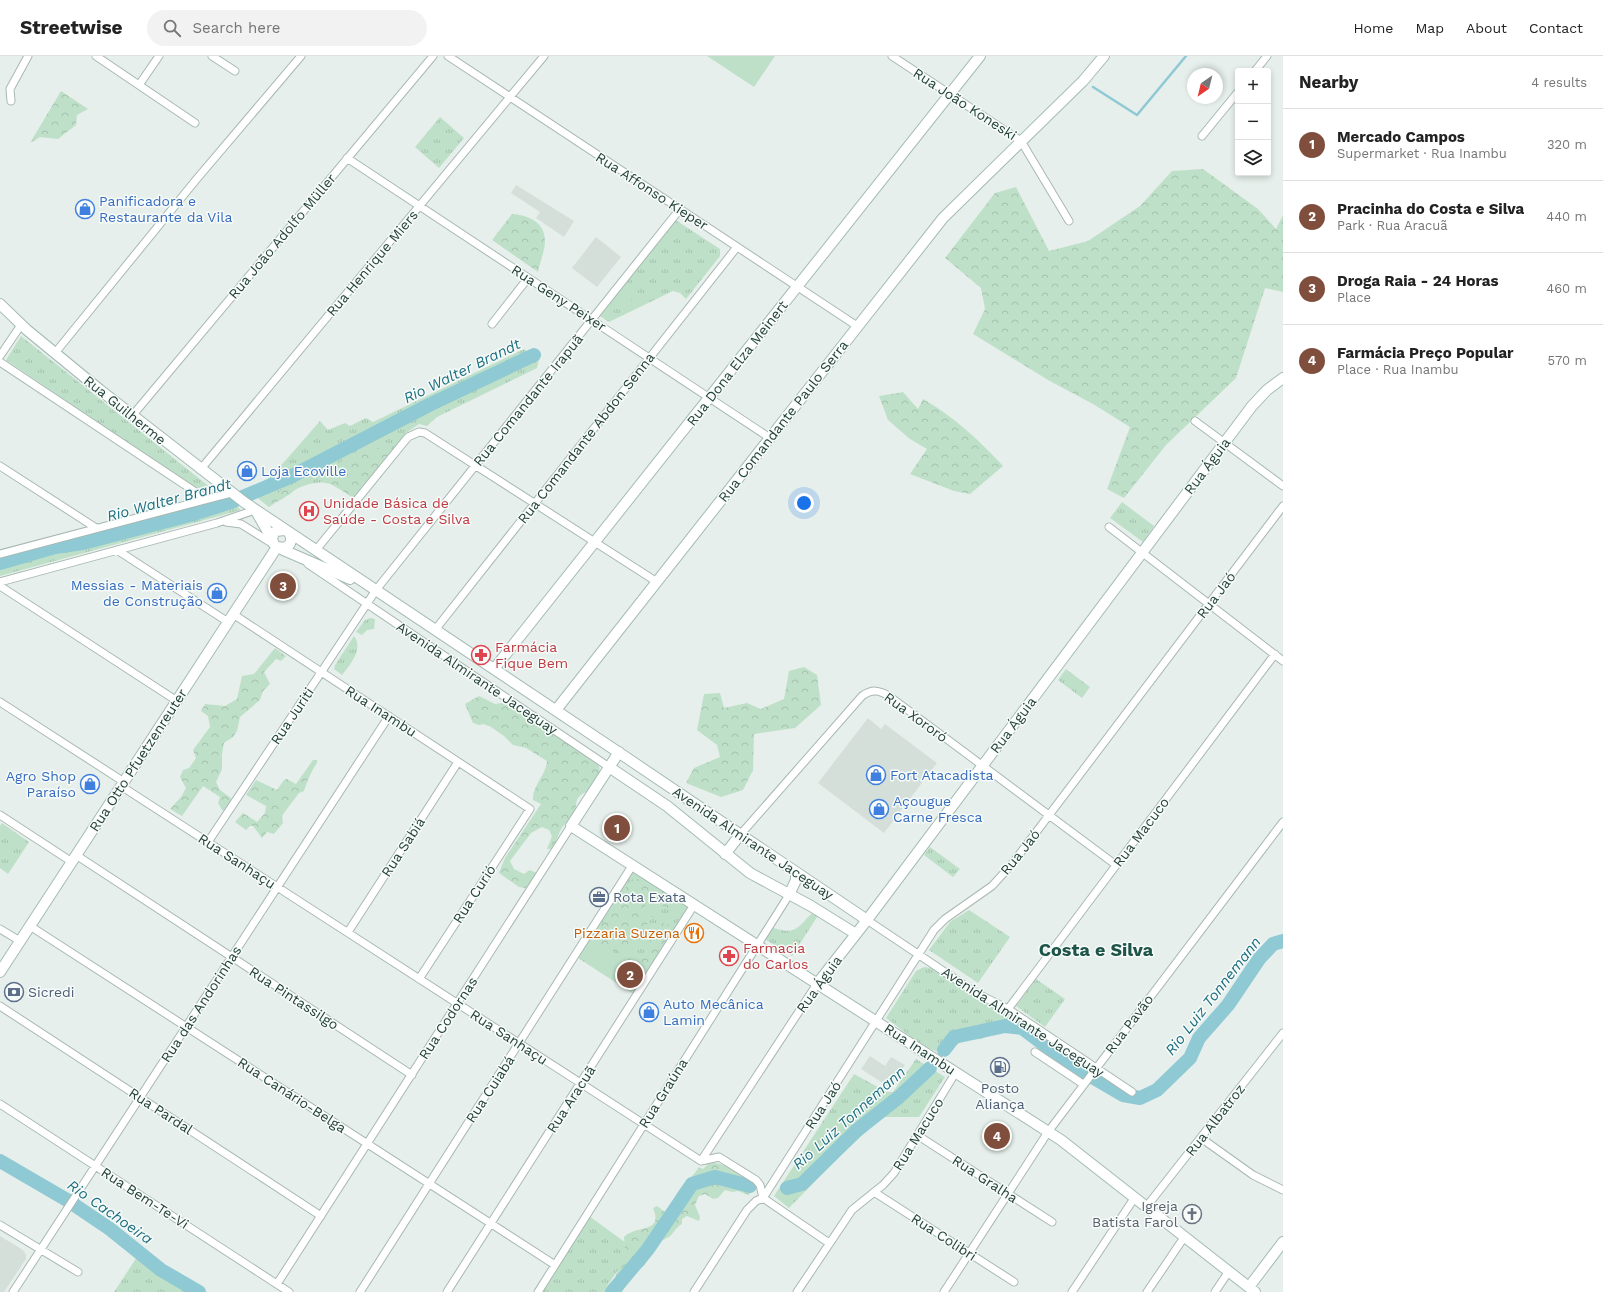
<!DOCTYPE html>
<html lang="en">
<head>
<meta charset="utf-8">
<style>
	:root { --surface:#fff; --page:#f2f2f2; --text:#222; --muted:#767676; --line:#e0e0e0; --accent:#804e3d }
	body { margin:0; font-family:"Work Sans",sans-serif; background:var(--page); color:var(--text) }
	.controls { position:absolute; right:12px; top:12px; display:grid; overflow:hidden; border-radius:4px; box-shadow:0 2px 6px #0003 }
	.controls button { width:36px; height:36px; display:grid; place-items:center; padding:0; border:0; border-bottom:1px solid var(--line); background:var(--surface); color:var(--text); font:20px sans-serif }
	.compass { position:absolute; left:1187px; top:12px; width:36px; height:36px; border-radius:50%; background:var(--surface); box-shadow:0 2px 6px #0003; rotate:215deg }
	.you { position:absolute; left:804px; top:447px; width:14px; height:14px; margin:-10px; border:3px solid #fff; border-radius:50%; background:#1a73e8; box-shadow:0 0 0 6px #1a73e833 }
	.badge { display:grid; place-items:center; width:26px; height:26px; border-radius:50%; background:var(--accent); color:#fff; font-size:13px; font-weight:700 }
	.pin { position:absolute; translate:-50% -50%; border:2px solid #fff; box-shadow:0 1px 4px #0006 }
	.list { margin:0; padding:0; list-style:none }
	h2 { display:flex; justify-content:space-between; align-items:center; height:52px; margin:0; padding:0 16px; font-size:17px }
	h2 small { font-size:13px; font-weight:400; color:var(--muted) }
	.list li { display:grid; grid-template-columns:26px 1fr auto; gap:12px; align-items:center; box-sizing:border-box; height:72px; padding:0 16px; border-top:1px solid var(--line) }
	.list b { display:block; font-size:15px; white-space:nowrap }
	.list p { margin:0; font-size:13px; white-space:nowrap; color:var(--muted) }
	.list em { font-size:13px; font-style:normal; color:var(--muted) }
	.icon { flex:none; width:22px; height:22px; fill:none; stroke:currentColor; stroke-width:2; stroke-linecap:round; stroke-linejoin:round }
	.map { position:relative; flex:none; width:1283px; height:1236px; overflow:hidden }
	header { display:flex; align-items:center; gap:24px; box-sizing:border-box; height:56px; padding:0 20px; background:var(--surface); border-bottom:1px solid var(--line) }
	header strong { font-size:19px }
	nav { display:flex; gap:22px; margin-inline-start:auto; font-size:14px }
	.search { width:280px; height:36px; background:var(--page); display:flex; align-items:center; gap:10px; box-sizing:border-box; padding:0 14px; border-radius:22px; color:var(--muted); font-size:15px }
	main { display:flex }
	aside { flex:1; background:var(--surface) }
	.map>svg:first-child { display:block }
	.built { fill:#d4dfda }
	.grass { fill:url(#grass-tufts) }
	.forest { fill:url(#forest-crowns); fill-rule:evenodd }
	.pitch { fill:#bfe0c8 }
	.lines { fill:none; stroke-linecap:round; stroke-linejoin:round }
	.stream { stroke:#8ec9d4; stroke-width:2.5 }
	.river { stroke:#8ec9d4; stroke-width:14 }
	.street-casing { stroke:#a8b8b2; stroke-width:9 }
	.secondary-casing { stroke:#a4bbb3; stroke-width:12 }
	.street { stroke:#fff; stroke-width:7 }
	.secondary { stroke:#fff; stroke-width:10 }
	.labels { text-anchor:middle; stroke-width:3; stroke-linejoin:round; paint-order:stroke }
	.street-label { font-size:14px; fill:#24423a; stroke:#f7fbf9 }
	.shop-label { font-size:14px; fill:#366cbe; stroke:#f7fbf9; text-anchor:start }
	.health-label { font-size:14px; fill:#be3a42; stroke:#f7fbf9; text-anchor:start }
	.service-label { font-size:14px; fill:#4e5e75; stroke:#f7fbf9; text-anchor:start }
	.food-label { font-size:14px; fill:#c56008; stroke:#f7fbf9; text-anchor:end }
	.worship-label { font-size:14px; fill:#5b616d; stroke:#f7fbf9; text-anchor:end }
	.water-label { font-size:15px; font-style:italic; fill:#1c6f80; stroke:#f7fbf9 }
	.district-label { font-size:18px; font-weight:bold; fill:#1f5548; stroke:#f7fbf9 }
</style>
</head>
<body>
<header>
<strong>Streetwise</strong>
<div class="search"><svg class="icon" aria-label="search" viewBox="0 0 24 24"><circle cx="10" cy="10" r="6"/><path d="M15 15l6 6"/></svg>Search here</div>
<nav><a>Home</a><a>Map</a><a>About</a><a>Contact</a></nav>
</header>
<main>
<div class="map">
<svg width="1283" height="1236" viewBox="0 0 1283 1236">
	<defs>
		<pattern id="grass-tufts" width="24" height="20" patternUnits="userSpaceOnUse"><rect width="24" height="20" fill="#bfe0c8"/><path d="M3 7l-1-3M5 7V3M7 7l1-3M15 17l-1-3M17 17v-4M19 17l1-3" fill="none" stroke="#a4c1ad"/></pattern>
		<pattern id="forest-crowns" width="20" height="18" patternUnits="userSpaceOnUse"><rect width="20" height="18" fill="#bfe0c8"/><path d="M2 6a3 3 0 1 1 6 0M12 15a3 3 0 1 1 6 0" fill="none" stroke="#a4c1ad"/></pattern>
	</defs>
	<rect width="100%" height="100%" fill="#e6efeb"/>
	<path class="built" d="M516,129L574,165L564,181L536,162L540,156L511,137Z
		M596,181L621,201L597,231L572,212Z
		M868,662L881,673L885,668L937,707L884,777L818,727Z
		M870,1000L885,1010L891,1001L905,1009L889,1031L861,1013Z
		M0,1180L23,1194L26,1199V1203L4,1236H0Z"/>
	<path class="grass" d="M440,61L464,82L439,112L415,91Z
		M674,163L720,193V200L686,243L680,237L673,235L609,266L600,260L598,254Z
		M21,280L211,432L200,436L6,304Z
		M524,293L539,303L537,312L437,361L427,370L419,368L406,377L355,443C347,438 338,431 330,428C309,421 285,439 269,451L253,438L252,439L285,405L320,365L328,374L345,367L350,370L366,362L373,366Z
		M226,441L241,454L0,520V505Z
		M1122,446L1154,470L1143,486L1110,462Z
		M370,562L375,563L374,573L367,574L362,579L356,576L365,564Z
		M354,580C364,593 350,609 342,619L334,613L335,609Z
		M1066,613L1090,631L1082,642L1058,624Z
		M2,767L29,786L8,818L0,812V770Z
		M930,791L960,813L953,821L924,799Z
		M634,814L692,851L635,939L578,902Z
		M969,854L1010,881L978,927L929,894L950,866Z
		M811,858H819L792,900L763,882L770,871C793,878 795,876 811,858Z
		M924,911L931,912L946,920L986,945L1022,964L1078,1005L1084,1010L1085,1015L1082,1018L1024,976L1012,973L992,977L982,983L963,984L945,998C923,993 904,975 886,962L916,915Z
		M1036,923L1065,943L1045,971L1016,950Z
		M916,1003L945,1021L919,1061H882L840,1100L789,1152L774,1140L854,1018L887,1036H893Z
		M589,1160L633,1192L603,1236H542Z
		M137,1201L158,1219L188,1236H114Z"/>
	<path class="forest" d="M61,35L88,53L77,59L76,69L58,83L40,81L30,87Z
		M1203,113L1258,153L1276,173L1283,159V236L1265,232L1236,322L1166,389L1124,442L1107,433L1130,371L1093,348L1048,324L973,278L985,253L981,232L945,202L995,137L1016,131L1049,195L1088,185L1140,150L1172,115Z
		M512,158C528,159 545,166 545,185C545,194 540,206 538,216L492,184Z
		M903,336L918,353L923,343C953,360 979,384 1003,410L970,438L954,435L910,418L927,393L910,383L888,364L879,340Z
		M388,389L395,391L355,443L327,425C335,418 333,416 337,409C342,402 378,392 388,389Z
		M290,426L298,430C295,437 276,446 269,451L253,438L265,433L278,437Z
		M275,592L286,600L281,605L276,603L264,616L270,628L263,635L260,644L240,661L237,675L233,681L224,687L222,698V713L216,726L220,734L231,742L228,755L222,754L218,747L220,741L203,730L182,760L170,753L181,741L186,732L180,721L183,714L189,712L196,702L193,694L210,671L208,660L201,655L205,648L225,650L237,643L242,620L254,618Z
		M804,611L817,619L821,649L795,672L754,678L753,714L743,734L721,741L686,727L694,712L720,701L717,689L697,674L704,638L720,637L724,652L747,647L761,653L784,643L789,615Z
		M479,640L495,648L502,647L519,653L598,707C602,718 599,728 590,734C586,736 581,738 579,741C574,746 577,755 575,762C558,770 561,776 553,793H547L552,780L549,774L542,771L531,777L510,805L514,813L524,818L530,814L537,817L526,832L519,831L499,817L505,802L541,748L533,744C532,730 546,719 547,705L526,692L513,689L504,680L491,671L484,668L479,669L473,667L465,648Z
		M313,704H317V707C311,715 307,726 304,735L299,737L284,757L282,760L283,767L274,778L267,776L262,782L253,770H250L246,774L235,766L243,757L257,766L265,757L266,750L246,739L256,724L277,734L284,724L287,723L296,728Z
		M633,823H638L644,826L682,851L677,857L673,856L645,840L627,839L625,836L626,830Z
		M616,842L628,850L637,846L644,847L653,861L641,875L627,899L611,894L594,883Z
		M662,867L675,871L634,937L624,929Z
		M714,1107C723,1107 752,1121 754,1129L744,1125H733L722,1119H710L687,1129L682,1144L692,1131L711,1124L753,1133L749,1139L738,1135L732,1136L725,1134L718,1142L713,1143L705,1138L699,1140L695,1149L700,1161L699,1165L687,1160L682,1163V1168C675,1172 674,1177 669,1181C666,1183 663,1183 660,1186C651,1196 648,1212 633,1216L622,1236H614L621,1225L610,1236H602L615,1222L625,1192L624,1181C635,1169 664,1178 653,1152L657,1150L665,1156C673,1148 675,1138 682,1131C687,1125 694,1119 699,1111L703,1113L708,1108ZM680,1146L644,1198L672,1153Z"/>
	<path class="pitch" d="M707,0H775L754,31Z
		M618,234L633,246L606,257Z
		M592,887L626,907L617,922L583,902Z"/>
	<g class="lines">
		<path class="stream" d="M1093,31L1137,59L1186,0"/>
		<path class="river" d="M0,507L55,491L83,487L190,459L231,446L290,421L431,348L534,299
			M944,994L954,981L1005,970L1022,972L1070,1008L1123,1039L1140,1042L1157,1034L1190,1002L1199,982L1228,949L1259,903L1273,888L1283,885
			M0,1105L67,1144L110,1173L161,1214L199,1236
			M787,1132L802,1128L856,1075L899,1041L930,1012
			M612,1236L648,1193L692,1128L715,1121L750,1130"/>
		<g class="street-casing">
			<path id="street" d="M96,0L195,67
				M212,0L235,15
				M448,0L857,270
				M892,0L1021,85L1069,165
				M1255,15L1267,0
				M139,29L159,0
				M11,45L10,33L28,0
				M1202,80L1238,36
				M347,102L770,382
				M492,268L528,222
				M55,297L195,125L301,0
				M0,300L21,269
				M0,306L206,443
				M132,360L433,0
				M1195,365L1283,430
				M0,410L96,472
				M200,414L544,0
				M226,466L241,468L273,488
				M1109,471L1283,605
				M117,494L228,566
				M316,494L408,381L419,376L425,377L657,526
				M0,498L231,437
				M308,508L609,711
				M0,526L217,467L255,454
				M0,530L177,645
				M233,558L530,753L419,923
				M435,574L737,191
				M0,646L124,726
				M121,730L701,1105L719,1101L756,1124L760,1129L763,1142L829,1187
				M0,759L72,806
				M740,779L862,640C872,633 879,634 889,640L1116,809
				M208,786L376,534L680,153
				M76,799L412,1019
				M867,864L976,937L1008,953L1132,1036
				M30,870L555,1209
				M0,873L20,885
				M348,876L458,706
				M0,950L321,1160
				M1008,953L1275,598
				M1035,996L1083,1028
				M0,1048L289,1236
				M917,1079L1052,1166
				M1201,1082L1253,1119L1283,1134
				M701,1105L817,928
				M874,1136L1014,1226
				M1147,1150L1283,977
				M0,1169L78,1216
				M277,1228L571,770
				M13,1236L389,660
				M360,1236L632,810
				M447,1236L694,849
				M538,1236L789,839
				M694,1236L747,1154L756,1145L763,1142L934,874L945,863L992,830L1012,808L1283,450
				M797,1236L852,1154L883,1129L894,1117L956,1016
				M944,1236L1048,1076L1283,766
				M1072,1236L1135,1141
				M1147,1236L1185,1180
				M1215,1236L1229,1215"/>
		</g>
		<g class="secondary-casing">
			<path id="secondary" d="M0,248L27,274L100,334L244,446L627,702L867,864
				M257,457L272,483
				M284,474L276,475C271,480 271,487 277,491L285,492C291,489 293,483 289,477
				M281,493L350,523
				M494,613L980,0
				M556,654L943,162L1083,25L1104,0
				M619,696L571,770L1061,1084L1255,1236
				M609,711L667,750L750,817L811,850L856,878
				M725,798L740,779
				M789,839L796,824V817
				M0,916L277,491
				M817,928L867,864L1252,350L1267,334L1283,322
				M1249,1231L1283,1186"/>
		</g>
		<use href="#street" class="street"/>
		<use href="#secondary" class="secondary"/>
	</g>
	<defs>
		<g id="shop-ring" transform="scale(1)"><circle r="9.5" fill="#f7fbf9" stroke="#3f7fe0" stroke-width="1.5"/><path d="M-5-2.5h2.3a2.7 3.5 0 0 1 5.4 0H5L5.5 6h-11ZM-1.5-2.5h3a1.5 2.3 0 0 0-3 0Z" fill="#3f7fe0"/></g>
		<g id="hospital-ring" transform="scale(1)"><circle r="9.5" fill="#f7fbf9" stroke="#e0444e" stroke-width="1.5"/><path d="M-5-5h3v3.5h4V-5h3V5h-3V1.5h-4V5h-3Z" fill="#e0444e"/></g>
		<g id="pharmacy-ring" transform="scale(1)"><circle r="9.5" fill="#f7fbf9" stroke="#e0444e" stroke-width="1.5"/><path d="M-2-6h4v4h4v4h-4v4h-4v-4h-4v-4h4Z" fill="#e0444e"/></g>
		<g id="office-ring" transform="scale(1)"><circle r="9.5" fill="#f7fbf9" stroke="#5c6f8a" stroke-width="1.5"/><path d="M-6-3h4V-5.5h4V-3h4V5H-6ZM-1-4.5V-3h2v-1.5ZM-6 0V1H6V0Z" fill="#5c6f8a"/></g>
		<g id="restaurant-ring" transform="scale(1)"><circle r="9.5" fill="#f7fbf9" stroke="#e8710a" stroke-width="1.5"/><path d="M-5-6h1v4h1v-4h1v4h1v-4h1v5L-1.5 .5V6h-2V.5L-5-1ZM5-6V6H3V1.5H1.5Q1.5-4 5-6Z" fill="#e8710a"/></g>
		<g id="bank-ring" transform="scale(1)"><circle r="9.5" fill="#f7fbf9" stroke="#5c6f8a" stroke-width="1.5"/><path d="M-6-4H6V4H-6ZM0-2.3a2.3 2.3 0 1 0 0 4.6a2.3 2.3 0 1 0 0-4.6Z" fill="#5c6f8a"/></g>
		<g id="fuel-ring" transform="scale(1)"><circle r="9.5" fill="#f7fbf9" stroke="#5c6f8a" stroke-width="1.5"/><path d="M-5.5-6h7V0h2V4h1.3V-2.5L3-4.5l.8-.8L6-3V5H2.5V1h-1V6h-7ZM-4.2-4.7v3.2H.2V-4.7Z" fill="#5c6f8a"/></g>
		<g id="church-ring" transform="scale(1)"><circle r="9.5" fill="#f7fbf9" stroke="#6b7280" stroke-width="1.5"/><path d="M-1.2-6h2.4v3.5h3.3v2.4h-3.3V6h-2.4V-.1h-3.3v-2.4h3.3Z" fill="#6b7280"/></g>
	</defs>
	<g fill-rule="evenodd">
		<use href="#shop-ring" x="85" y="153"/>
		<use href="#shop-ring" x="247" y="415"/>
		<use href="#hospital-ring" x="309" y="455"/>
		<use href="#shop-ring" x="217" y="537"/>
		<use href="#pharmacy-ring" x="481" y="599"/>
		<use href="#shop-ring" x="876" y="719"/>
		<use href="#shop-ring" x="90" y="728"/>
		<use href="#shop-ring" x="879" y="753"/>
		<use href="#office-ring" x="599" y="841"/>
		<use href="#restaurant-ring" x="694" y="877"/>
		<use href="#pharmacy-ring" x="729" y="900"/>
		<use href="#bank-ring" x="14" y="936"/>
		<use href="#shop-ring" x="649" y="956"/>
		<use href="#fuel-ring" x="1000" y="1011"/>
		<use href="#church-ring" x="1192" y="1158"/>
	</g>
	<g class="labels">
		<g class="street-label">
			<text transform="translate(965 48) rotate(33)" y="5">Rua João Koneski</text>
			<text transform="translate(652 135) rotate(33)" y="5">Rua Affonso Kieper</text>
			<text transform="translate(282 180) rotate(-50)" y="5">Rua João Adolfo Müller</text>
			<text transform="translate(372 207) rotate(-50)" y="5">Rua Henrique Miers</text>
			<text transform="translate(559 242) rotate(33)" y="5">Rua Geny Peixer</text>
			<text transform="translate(737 307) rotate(-52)" y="5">Rua Dona Elza Meinert</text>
			<text transform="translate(528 344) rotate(-51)" y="5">Rua Comandante Irapuã</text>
			<text transform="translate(125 354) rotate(39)" y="5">Rua Guilherme</text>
			<text transform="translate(783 365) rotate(-52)" y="5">Rua Comandante Paulo Serra</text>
			<text transform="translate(586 382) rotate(-52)" y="5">Rua Comandante Abdon Senna</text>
			<text transform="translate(1207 410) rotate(-53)" y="5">Rua Águia</text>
			<text transform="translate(1216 539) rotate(-53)" y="5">Rua Jaó</text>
			<text transform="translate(477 622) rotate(34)" y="5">Avenida Almirante Jaceguay</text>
			<text transform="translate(381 655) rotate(33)" y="5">Rua Inambu</text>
			<text transform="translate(292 660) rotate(-56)" y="5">Rua Juriti</text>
			<text transform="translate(916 661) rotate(36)" y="5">Rua Xororó</text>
			<text transform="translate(1013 669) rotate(-53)" y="5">Rua Águia</text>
			<text transform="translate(138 704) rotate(-57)" y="5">Rua Otto Pfuetzenreuter</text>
			<text transform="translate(1141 776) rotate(-53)" y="5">Rua Macuco</text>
			<text transform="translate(753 787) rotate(34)" y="5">Avenida Almirante Jaceguay</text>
			<text transform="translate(403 791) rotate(-57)" y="5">Rua Sabiá</text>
			<text transform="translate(1020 796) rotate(-51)" y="5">Rua Jaó</text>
			<text transform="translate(237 805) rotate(33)" y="5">Rua Sanhaçu</text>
			<text transform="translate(474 838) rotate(-57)" y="5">Rua Curió</text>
			<text transform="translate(819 928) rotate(-54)" y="5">Rua Águia</text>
			<text transform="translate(294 942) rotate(33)" y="5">Rua Pintassilgo</text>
			<text transform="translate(201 948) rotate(-57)" y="5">Rua das Andorinhas</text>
			<text transform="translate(448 962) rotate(-57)" y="5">Rua Codornas</text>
			<text transform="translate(1023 966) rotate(33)" y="5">Avenida Almirante Jaceguay</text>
			<text transform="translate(1129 968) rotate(-53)" y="5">Rua Pavão</text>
			<text transform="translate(509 981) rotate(33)" y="5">Rua Sanhaçu</text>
			<text transform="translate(920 993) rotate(33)" y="5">Rua Inambu</text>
			<text transform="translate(490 1033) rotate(-57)" y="5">Rua Cuiabá</text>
			<text transform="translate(663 1037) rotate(-58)" y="5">Rua Graúna</text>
			<text transform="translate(292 1039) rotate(33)" y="5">Rua Canário-Belga</text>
			<text transform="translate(571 1043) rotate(-57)" y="5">Rua Aracuã</text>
			<text transform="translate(823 1049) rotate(-57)" y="5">Rua Jaó</text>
			<text transform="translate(161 1055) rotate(33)" y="5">Rua Pardal</text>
			<text transform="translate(1215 1064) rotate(-52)" y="5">Rua Albatroz</text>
			<text transform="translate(918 1078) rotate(-58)" y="5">Rua Macuco</text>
			<text transform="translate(985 1123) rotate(33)" y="5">Rua Gralha</text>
			<text transform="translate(145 1142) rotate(33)" y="5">Rua Bem-Te-Vi</text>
			<text transform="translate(944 1181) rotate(33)" y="5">Rua Colibri</text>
		</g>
		<g class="shop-label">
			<text x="99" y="150">Panificadora e<tspan x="99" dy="16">Restaurante da Vila</tspan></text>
			<text x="261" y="420">Loja Ecoville</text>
			<text x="203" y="534" text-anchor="end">Messias - Materiais<tspan x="203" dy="16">de Construção</tspan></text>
			<text x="890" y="724">Fort Atacadista</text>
			<text x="76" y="725" text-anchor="end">Agro Shop<tspan x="76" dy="16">Paraíso</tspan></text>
			<text x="893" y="750">Açougue<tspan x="893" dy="16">Carne Fresca</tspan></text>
			<text x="663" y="953">Auto Mecânica<tspan x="663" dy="16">Lamin</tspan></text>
		</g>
		<g class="health-label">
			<text x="323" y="452">Unidade Básica de<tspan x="323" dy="16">Saúde - Costa e Silva</tspan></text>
			<text x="495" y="596">Farmácia<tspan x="495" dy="16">Fique Bem</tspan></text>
			<text x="743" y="897">Farmacia<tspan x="743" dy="16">do Carlos</tspan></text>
		</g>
		<g class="service-label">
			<text x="613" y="846">Rota Exata</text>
			<text x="28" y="941">Sicredi</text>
			<text x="1000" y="1037" text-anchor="middle">Posto<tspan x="1000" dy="16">Aliança</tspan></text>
		</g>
		<g class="food-label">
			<text x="680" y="882">Pizzaria Suzena</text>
		</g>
		<g class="worship-label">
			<text x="1178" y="1155">Igreja<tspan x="1178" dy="16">Batista Farol</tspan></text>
		</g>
		<g class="water-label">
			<text transform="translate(462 315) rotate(-26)" y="5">Rio Walter Brandt</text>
			<text transform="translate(169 444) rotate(-15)" y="5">Rio Walter Brandt</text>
			<text transform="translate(1213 940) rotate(-52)" y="5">Rio Luiz Tonnemann</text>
			<text transform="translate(849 1062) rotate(-42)" y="5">Rio Luiz Tonnemann</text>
			<text transform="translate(110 1156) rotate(35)" y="5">Rio Cachoeira</text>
		</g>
		<g class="district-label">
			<text x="1096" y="900">Costa e Silva</text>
		</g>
	</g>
</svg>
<div class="controls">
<button>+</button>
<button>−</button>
<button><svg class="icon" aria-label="layers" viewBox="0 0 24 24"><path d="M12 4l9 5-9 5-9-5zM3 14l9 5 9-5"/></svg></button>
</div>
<svg class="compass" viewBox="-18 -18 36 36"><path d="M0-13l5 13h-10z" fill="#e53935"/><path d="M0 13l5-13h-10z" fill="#767676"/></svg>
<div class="you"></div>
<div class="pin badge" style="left:617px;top:772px">1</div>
<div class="pin badge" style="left:630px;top:919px">2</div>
<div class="pin badge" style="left:283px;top:530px">3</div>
<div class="pin badge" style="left:997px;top:1080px">4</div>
</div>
<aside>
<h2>Nearby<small>4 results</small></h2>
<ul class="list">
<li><span class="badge">1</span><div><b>Mercado Campos</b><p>Supermarket · Rua Inambu</p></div><em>320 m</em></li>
<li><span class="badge">2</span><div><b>Pracinha do Costa e Silva</b><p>Park · Rua Aracuã</p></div><em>440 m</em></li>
<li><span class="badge">3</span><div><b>Droga Raia - 24 Horas</b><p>Place</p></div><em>460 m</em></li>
<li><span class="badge">4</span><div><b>Farmácia Preço Popular</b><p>Place · Rua Inambu</p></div><em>570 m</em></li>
</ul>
</aside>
</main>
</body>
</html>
